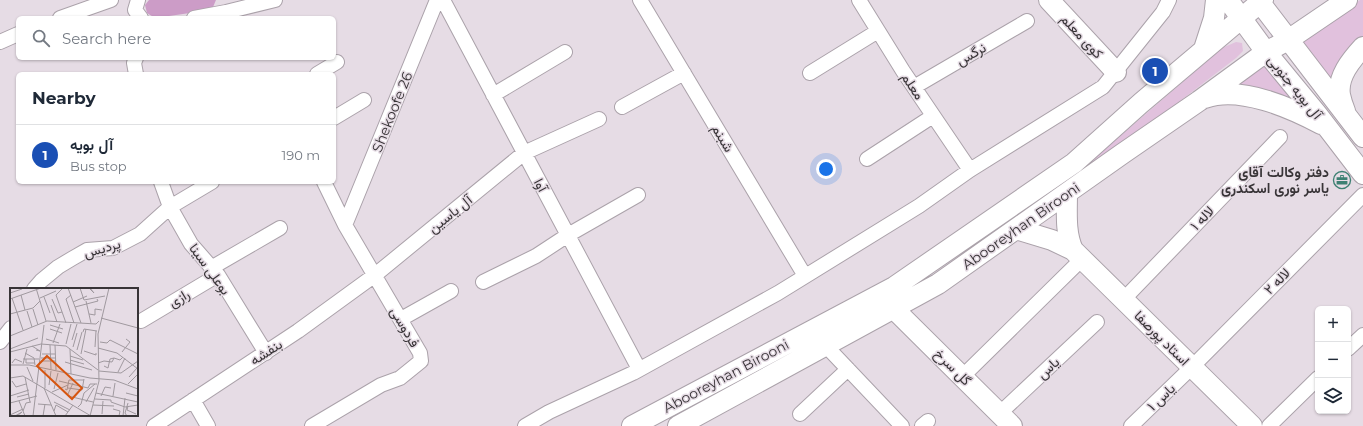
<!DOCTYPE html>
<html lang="en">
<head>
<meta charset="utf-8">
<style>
	:root { --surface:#fff; --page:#f2f2f3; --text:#1f2937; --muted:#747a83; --line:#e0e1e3; --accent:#2563eb }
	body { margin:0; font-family:Montserrat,Vazirmatn,sans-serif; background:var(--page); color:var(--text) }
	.controls { position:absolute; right:12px; bottom:12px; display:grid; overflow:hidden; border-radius:6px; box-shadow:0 1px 3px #0004 }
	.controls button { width:36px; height:36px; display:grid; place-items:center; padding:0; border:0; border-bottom:1px solid var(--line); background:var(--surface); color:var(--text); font:20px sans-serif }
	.you { position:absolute; left:826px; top:169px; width:14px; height:14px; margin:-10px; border:3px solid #fff; border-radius:50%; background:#1a73e8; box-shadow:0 0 0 6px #1a73e833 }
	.badge { display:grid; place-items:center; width:26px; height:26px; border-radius:50%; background:var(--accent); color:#fff; font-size:13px; font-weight:700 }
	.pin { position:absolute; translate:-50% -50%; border:2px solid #fff; box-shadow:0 1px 4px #0006 }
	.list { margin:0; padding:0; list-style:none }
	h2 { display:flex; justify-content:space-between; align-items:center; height:52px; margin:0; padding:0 16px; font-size:17px }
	h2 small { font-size:13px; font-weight:400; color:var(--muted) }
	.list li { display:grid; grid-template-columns:26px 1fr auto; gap:12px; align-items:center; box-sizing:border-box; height:60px; padding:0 16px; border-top:1px solid var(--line) }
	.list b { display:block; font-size:15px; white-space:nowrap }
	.list p { margin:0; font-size:13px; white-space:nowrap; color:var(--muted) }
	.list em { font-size:13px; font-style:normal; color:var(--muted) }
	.icon { flex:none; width:22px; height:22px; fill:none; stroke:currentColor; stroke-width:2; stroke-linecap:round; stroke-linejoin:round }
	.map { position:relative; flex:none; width:1363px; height:426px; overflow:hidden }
	.search { position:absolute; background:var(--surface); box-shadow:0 1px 3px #0004; left:16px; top:16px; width:320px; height:44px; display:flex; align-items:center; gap:10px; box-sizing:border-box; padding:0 14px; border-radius:6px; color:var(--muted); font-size:15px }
	.panel { position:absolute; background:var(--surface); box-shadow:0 1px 3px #0004; left:16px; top:72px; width:320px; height:112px; border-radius:6px }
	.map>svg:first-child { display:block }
	.green { fill:#e1c1dd }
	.forest { fill:#cc9cc7 }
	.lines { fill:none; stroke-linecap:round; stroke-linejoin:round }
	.street-casing { stroke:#aba2aa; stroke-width:16 }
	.secondary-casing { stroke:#aba2aa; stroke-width:22 }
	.street { stroke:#fff; stroke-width:14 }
	.secondary { stroke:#fff; stroke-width:20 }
	.labels { text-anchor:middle; stroke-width:3; stroke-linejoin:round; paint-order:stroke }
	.street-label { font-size:14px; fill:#383437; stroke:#e6dce5 }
	.poi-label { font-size:14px; font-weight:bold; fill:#383437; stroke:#e6dce5; text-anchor:end }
	.inset-road { fill:none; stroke:#a0999f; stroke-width:1 }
	.view { fill:#d65510; fill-opacity:0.15; stroke:#d65510; stroke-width:2 }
	.inset-edge { fill:none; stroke:#383437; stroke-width:2 }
</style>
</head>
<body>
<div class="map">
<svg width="1363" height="426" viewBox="0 0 1363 426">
	<rect width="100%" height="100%" fill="#e6dce5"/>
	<path class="green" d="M1360,0H1363V39L1334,84L1301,42Z
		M1236,42L1242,43L1243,51L1236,58L1136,135L1022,216L1018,211L1096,157L1222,48Z
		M1261,59L1299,106L1218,89Z"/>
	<path class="forest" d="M149,0H216L213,7L204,11L155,18L147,13L145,5Z"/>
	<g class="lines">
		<g class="street-casing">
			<path id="street" d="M138,0L135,10L141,18
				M443,0L639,369
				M640,0L805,276
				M859,0L903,71L970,170
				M60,18L111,0
				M194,18L226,12L275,0
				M0,42L18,34
				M810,73L878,31
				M136,74L134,63L136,58
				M317,74L337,62
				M914,87L1027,21
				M493,95L565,52
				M622,107L684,73
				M334,118L364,100
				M867,159L933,116
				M161,182L170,207L191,244L218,275L266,353
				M345,225L437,0
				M211,268L280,228
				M483,282L536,256L568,235L638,195
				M34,289L41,281L58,267L73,258L87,250L113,248L140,234L170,207L212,182
				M1123,300L1280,137
				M401,319L451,291
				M141,321L218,275
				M0,342L11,328
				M826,346L902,426
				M1348,349L1363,335
				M962,377L1082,259
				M193,400L208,426
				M800,414L848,369
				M999,414L1097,322
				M154,426L298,331L375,275L524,153L599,119
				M312,426L381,385L400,378L421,361L420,353L345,225L324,182
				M525,426L549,412L633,373L778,293L919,206L970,170L1103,87L1163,12L1169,0
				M922,426L928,421
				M1131,426L1192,367L1363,195
				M1269,426L1318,378"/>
		</g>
		<g class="secondary-casing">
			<path id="secondary" d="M1049,0L1116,72
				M1228,0L1266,52L1317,114L1363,174
				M1258,0L1363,137
				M1204,49L1214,18L1216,0
				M1205,98C1239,85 1291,108 1321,124
				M1345,111C1343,106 1341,100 1340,95C1337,77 1351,60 1363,47
				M1067,193C1067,212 1065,233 1073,250L1252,426
				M1016,229L1052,240L1073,250
				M894,309L1012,426
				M632,426L894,287L1074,163L1141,103L1263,0
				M678,426L938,284L1122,154L1199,101L1266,52L1288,40L1347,0"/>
		</g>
		<use href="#street" class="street"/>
		<use href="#secondary" class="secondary"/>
	</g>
	<defs>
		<g id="office-ring" transform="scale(0.9)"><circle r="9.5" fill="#e6dce5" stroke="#3d8073" stroke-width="1.5"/><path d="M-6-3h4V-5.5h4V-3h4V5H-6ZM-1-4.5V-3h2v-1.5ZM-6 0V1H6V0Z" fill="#3d8073"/></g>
	</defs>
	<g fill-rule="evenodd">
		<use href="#office-ring" x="1342" y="180"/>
	</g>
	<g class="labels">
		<g class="street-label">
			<text transform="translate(1082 36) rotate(47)" y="5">کوی معلم</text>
			<text transform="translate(971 54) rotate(-30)" y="5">نرگس</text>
			<text transform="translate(913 86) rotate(56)" y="5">معلم</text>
			<text transform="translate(1295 87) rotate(51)" y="5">آل بویه جنوبی</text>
			<text transform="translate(392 112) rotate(-68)" y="5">Shekoofe 26</text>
			<text transform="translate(723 138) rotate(59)" y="5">شبنم</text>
			<text transform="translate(541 185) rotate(62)" y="5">آوا</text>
			<text transform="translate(450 214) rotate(-39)" y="5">آل یاسین</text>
			<text transform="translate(1202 218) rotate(-46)" y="5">لاله ۱</text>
			<text transform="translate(1021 226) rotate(-35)" y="5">Abooreyhan Birooni</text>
			<text transform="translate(102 248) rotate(-16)" y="5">پردیس</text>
			<text transform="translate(210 269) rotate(54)" y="5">بوعلی سینا</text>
			<text transform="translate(1277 281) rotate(-45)" y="5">لاله ۲</text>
			<text transform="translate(179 298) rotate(-31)" y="5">رازی</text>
			<text transform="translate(405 327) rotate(60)" y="5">فردوسی</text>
			<text transform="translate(1162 338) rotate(45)" y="5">استاد پورصفا</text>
			<text transform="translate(266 352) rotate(-33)" y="5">بنفشه</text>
			<text transform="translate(953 367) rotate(45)" y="5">گل سرخ</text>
			<text transform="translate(1048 368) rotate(-43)" y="5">یاس</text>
			<text transform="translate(726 376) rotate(-28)" y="5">Abooreyhan Birooni</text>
			<text transform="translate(1161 397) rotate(-44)" y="5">یاس ۱</text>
		</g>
		<g class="poi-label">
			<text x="1329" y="177">دفتر وکالت آقای<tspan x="1329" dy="16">یاسر نوری اسکندری</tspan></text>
		</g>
	</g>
	<g transform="translate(10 288)">
		<rect width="128" height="128" fill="#e6dce5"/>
		<path class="inset-road" d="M26,0L36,33M53,0L46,7L56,35M58,0L71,35M70,0L74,12L95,8M79,0L84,5L80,0M0,5L12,1M11,7L15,22M61,7L56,11L64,35M34,9L40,25M2,10L13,42M30,10L46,3M0,11L31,0M42,11L48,25L52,24M76,13L81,35M63,14L77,8M41,17L47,34M65,19L88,13L87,11M23,21L28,37M17,23L22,39M0,26L23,20L30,13M79,26L85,27V21L92,22M91,30L128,40M40,37L53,41M40,41L52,45M73,44L74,41L87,43M0,48L37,33L86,36L89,33M36,51L49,55M62,52L67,36M90,54L97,55L100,52L128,66M43,55L50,36M56,56L61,36M40,57L41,81M45,57L46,82M22,58L30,63L26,62M63,59L67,45M85,59L86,43M88,60L107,65L128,81M0,61L28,50M60,61L61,86M67,62L72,44M74,63L86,67V65M0,64L31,56L56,58L88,82M112,64L120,54L116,51M15,65L24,70L25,77M32,66H45M71,66L76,41M60,68L73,72M31,70H46M13,71H29M16,71V75H25M60,72L74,76M31,73H46M55,74L82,82M2,75L5,71L12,74M88,75L94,73L102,74L104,70L110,72L113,69M13,76L17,61M0,77H19L80,90L104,92L128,101M94,78L98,80L100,71L104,70M17,79L23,93M35,82V100M89,83L111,85L128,73M108,84L115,70M15,89L20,114M119,89L127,80M0,90L13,88L81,128M2,93L6,99L16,96M49,93L78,100L80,96H87M118,96L128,86M39,97L41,83M34,100L46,128M58,100L72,102L74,91M44,101L48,85M55,101L57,102L59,92H74M42,104L58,97M86,105L128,114M116,105L128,108M58,106L63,95M0,108L19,102M58,108L83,114M91,108L95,99L101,100M103,108L105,95M7,109L19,106M85,111L101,112V114L115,119L128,117M9,113L15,128M44,114L60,122M76,114L84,100M0,115L27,108M28,116L41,117M83,117L104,118M118,118L117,122L126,126M68,119L71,116L74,105L85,96M103,121L110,123L109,128M13,123L16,115L21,114M44,123L46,117L58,124M92,126L93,113M0,127L13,121M5,128L12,124L7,128M23,128L34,37M33,128L35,116M55,128L63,117M80,128L89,93L88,46L99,0M113,128L115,110M117,128L115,125L118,115"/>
		<path class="view" d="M37,68L72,100L62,111L27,78Z"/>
		<rect width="128" height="128" class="inset-edge"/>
	</g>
</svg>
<div class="controls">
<button>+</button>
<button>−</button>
<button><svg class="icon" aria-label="layers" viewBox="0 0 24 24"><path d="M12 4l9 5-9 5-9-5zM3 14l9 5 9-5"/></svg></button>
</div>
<div class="you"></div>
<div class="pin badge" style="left:1155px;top:71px;background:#1a4fb4">1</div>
<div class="search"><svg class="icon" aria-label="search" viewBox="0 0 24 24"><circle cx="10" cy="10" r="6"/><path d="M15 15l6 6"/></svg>Search here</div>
<section class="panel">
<h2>Nearby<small></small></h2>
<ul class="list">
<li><span class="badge" style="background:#1a4fb4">1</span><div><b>آل بویه</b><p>Bus stop</p></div><em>190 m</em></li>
</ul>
</section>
</div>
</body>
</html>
